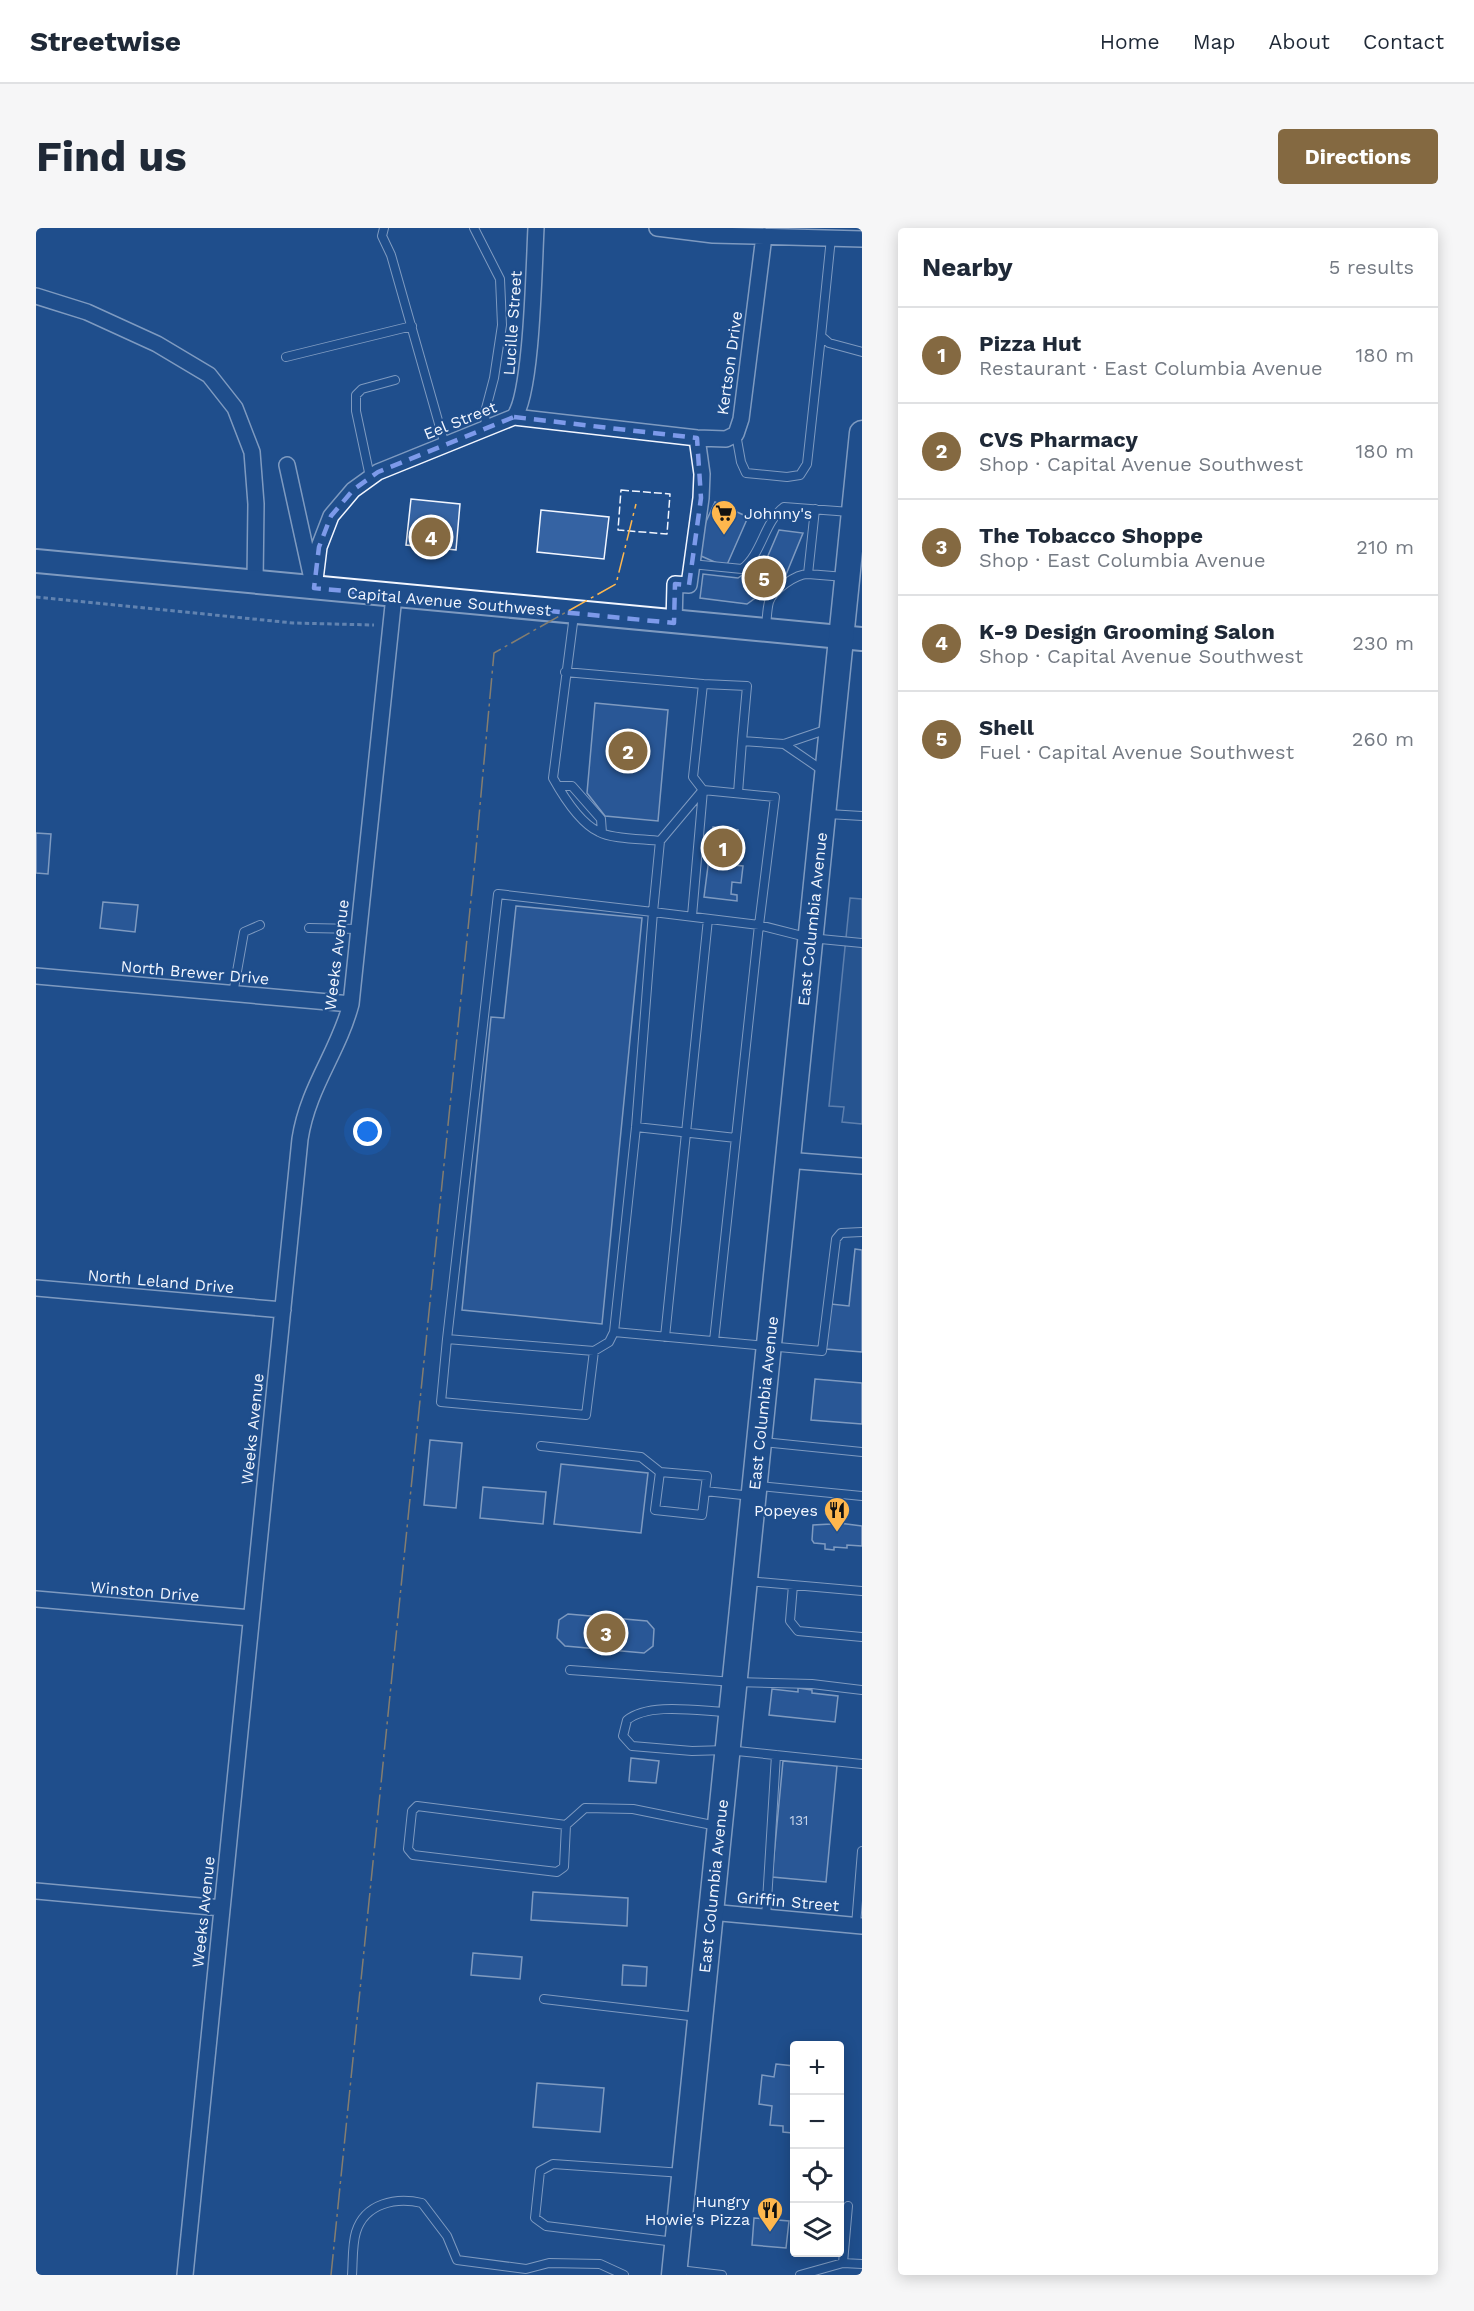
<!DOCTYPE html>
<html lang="en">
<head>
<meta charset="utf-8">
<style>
	:root { --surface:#fff; --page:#f6f6f7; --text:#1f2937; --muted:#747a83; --line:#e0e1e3; --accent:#846941 }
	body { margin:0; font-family:"Work Sans",sans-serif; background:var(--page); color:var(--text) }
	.controls { position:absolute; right:18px; bottom:18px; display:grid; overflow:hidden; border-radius:6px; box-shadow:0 3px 15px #0003 }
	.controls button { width:54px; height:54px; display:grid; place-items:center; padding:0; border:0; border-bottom:2px solid var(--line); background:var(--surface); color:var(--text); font:30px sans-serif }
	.you { position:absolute; left:332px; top:904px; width:21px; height:21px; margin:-15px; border:4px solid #fff; border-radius:50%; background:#1a73e8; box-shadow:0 0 0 9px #1a73e833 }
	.badge { display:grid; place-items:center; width:39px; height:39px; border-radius:50%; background:var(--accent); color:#fff; font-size:20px; font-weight:700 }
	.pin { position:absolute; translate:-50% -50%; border:3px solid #fff; box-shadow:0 2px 6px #0006 }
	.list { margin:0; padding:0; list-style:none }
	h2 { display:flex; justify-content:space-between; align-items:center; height:78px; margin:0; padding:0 24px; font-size:26px }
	h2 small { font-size:20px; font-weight:400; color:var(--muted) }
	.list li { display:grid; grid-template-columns:39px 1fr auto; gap:18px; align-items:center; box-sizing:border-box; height:96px; padding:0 24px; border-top:2px solid var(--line) }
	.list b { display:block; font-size:22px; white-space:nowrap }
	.list p { margin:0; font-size:20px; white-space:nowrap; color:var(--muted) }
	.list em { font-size:20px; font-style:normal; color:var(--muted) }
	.icon { flex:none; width:33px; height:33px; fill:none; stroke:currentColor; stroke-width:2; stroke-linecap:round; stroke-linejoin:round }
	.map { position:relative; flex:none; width:826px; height:2047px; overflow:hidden; border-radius:6px }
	header { display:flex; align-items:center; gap:36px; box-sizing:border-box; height:84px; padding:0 30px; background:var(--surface); border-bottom:2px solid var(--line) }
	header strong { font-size:28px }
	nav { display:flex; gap:33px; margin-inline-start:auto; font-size:21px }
	.intro { display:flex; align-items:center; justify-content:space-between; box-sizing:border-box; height:144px; padding:0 36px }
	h1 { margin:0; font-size:42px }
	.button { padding:15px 27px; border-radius:6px; background:var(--accent); color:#fff; font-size:21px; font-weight:700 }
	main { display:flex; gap:36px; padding:0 36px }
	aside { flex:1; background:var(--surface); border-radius:6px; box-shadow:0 3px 15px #0003 }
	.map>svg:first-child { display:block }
	.parking { fill:#305b95; stroke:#a8bbd7; stroke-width:1.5 }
	.building { fill:#3563a3; stroke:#f2f6ff; stroke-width:1.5 }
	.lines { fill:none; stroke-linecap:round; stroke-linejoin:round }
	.service-casing { stroke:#f2f6ff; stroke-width:10 }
	.minor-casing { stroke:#f2f6ff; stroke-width:18 }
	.secondary-casing { stroke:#f2f6ff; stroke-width:26 }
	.primary-casing { stroke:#f2f6ff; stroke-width:27 }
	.path { stroke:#b3c4dc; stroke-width:3; stroke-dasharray:4.5 3; stroke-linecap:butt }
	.service { stroke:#1f4e8c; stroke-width:8 }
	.minor { stroke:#1f4e8c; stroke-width:15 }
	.secondary { stroke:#1f4e8c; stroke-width:22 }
	.primary { stroke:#1f4e8c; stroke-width:24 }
	.fence { stroke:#f2f6ff; stroke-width:1.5; stroke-dasharray:8 3; stroke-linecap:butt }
	.power { stroke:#ffb74d; stroke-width:1.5; stroke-dasharray:21 4.5 3 4.5; stroke-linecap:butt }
	.marked { fill:none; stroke:#7d9aea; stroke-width:4.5; stroke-dasharray:12 8; stroke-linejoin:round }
	.labels { text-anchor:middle; stroke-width:4.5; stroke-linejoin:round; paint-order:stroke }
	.number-label { font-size:14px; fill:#c3d1e8 }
	.street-label { font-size:16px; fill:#f2f6ff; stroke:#1f4e8c }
	.poi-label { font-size:16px; fill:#f2f6ff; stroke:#1f4e8c; text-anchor:end }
</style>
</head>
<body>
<header>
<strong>Streetwise</strong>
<nav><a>Home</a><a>Map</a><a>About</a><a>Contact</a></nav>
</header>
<div class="intro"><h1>Find us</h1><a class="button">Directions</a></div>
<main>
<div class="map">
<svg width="826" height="2047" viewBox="0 0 826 2047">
	<rect width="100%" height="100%" fill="#1f4e8c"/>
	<path class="parking" d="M814,670L826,671V896L806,894L808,879L793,878Z"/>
	<path class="building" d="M375,271L424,276L420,322L370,317Z
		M679,274L712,289L690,339L656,324Z
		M505,282L573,289L568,331L501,324Z
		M743,302L767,305L749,349L711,376L664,370L667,346L702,350L731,330Z
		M559,475L632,482L622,593L569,588L551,565Z
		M677,599L702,602L698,637L707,638L705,655L696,654L695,666L701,667V673L668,669Z
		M0,605L15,606L12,646L0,645Z
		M67,674L102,677L99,704L64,700Z
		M480,678L606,690L566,1096L426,1082L455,789L468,790Z
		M819,1021L826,1022V1124L790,1121L795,1076L813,1078Z
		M779,1151L826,1155V1196L775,1192Z
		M394,1212L426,1215L420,1280L388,1277Z
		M525,1236L612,1245L605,1305L518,1296Z
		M447,1259L510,1264L507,1296L444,1290Z
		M795,1294L826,1298V1318L811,1317V1320L798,1319V1322L789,1321V1316L778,1315L776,1312L777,1297L795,1296Z
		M532,1386L611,1393L618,1401L617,1418L608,1425L529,1418L521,1410L523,1392Z
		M762,1460L776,1462V1465L802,1468L799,1494L733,1487L736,1461L762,1464Z
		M595,1530L623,1533L620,1555L593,1553Z
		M747,1533L801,1538L790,1654L736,1649Z
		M497,1664L592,1670L591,1698L495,1692Z
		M437,1725L486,1729L484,1751L435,1747Z
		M587,1737L611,1739L610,1758L586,1757Z
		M740,1836L758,1838L756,1905L747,1904V1898L734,1897L736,1878L723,1876L726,1847L738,1849Z
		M501,1855L568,1860L564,1904L497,1899Z
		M718,1990L753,1993L750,2020L716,2017Z"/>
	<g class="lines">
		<g class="service-casing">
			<path id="service" d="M348,0L346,8L355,27L409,217
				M438,0L464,51L466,97L458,150L449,184L450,201
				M795,10L785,108L793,115L826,124
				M250,129L376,98
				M700,206L705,234L710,245L751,249L764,247L771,236L785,108
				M334,249L320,183V167L326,161L359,152
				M655,336L706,341C726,326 728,294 748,279L814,284
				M772,346L809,349
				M538,387L517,550C527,568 544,595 563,604C575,611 609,611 624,613L666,563
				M730,398C731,390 731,381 733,374C737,362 760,346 772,346L779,281
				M529,444L667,456
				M748,516L786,542
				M522,558H536L565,591L566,605
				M667,562L739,569L723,697L678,1113
				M702,565L706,513
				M792,586L826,588
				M656,688L667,562L657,549L667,456L711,458L706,513L748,516L792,501
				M273,700L322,701
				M826,715L774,710L723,697L617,684L600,899L578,1104L786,1123L800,1011L805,1005L826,1004
				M197,766L208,704L224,697
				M600,899L700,910
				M578,1104L573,1114L558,1123L411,1111L462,666L617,684L624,613
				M629,1109L672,691
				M411,1111L405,1174L550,1187L558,1123
				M727,1214L826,1224
				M505,1218L605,1229L624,1244L671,1248L669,1263L716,1268
				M624,1244L619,1282L666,1287L669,1263
				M723,1258L826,1268
				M711,1353L826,1363
				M757,1357L754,1393L762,1403L826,1409
				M534,1442L698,1454L776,1456L826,1462
				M692,1484C663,1483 613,1474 591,1492L587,1508L596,1518L656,1523L691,1522L826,1536
				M530,1597L528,1639L521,1644L377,1627L372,1621L376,1583L381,1578L530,1597L549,1580L597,1581L681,1598
				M730,1689L740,1527
				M820,1697L826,1623
				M508,1771L662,1789
				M639,2014L510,1998L499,1990L504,1943L517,1936L647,1945
				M807,2035L812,1978
				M643,2042L686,2047
				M316,2047C317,2034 316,2017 320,2004C329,1975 360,1969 386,1975L411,2008L421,2032L490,2041L513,2035L564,2036L588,2047
				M764,2047L807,2035L826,2036"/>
		</g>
		<g class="minor-casing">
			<path id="minor" d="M621,0L677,7L826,11
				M0,68L51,84L121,116L173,147L199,180L216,224L220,276L219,354
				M478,189C496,167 498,36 500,0
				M251,237L276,351
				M278,360L283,319L295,288L317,262L342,244L478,189L661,210L690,211L700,206L705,191L728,8
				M638,395L639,356L653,357L665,270L666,246L661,210
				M0,748L315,776
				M750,932L826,938
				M0,1060L247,1082
				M0,1371L215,1390
				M0,1663L186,1680
				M674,1684L826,1698
				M149,2047L264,911C272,859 302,825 315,776L358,368"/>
		</g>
		<g class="secondary-casing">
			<path id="secondary" d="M0,333L826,411"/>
		</g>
		<g class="primary-casing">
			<path id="primary" d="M638,2047L826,205"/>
		</g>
		<path class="path" d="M0,369L257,395L338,397"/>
		<use href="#service" class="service"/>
		<use href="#minor" class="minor"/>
		<use href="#secondary" class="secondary"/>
		<use href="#primary" class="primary"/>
		<path class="fence" d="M585,262L634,266L631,306L582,302Z"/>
		<path class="power" d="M295,2047L439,632L458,425L580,356L600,276"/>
	</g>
	<path d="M0 0H826V2047H0ZM478,189L661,210L665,270L653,357L639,356L638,395L278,360L283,319L295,288L317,262L342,244Z" fill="#1f4e8c" fill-opacity=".55" fill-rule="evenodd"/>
	<path class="marked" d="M478,189L661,210L665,270L653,357L639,356L638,395L278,360L283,319L295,288L317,262L342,244Z"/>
	<defs>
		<g id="supermarket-pin" transform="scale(1.35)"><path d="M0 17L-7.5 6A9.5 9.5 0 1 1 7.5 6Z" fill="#ffb74d" stroke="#1f4e8c"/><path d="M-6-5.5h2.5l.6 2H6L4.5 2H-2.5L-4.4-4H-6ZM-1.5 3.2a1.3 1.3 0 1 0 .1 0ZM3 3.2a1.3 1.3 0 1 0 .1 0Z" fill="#111"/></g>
		<g id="restaurant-pin" transform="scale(1.35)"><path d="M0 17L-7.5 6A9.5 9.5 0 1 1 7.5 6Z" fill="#ffb74d" stroke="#1f4e8c"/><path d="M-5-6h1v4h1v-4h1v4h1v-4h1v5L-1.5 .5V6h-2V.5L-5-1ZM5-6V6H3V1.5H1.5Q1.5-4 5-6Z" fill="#111"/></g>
	</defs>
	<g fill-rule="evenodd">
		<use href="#supermarket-pin" x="688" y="285"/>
		<use href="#restaurant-pin" x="801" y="1282"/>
		<use href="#restaurant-pin" x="734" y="1982"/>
	</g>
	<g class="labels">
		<g class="number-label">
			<text x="763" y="1597">131</text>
		</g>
		<g class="street-label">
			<text transform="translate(476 95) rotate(-86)" y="6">Lucille Street</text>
			<text transform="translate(693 135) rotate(-82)" y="6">Kertson Drive</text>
			<text transform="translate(424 192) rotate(-22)" y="6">Eel Street</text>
			<text transform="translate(413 373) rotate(5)" y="6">Capital Avenue Southwest</text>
			<text transform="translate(776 691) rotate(-84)" y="6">East Columbia Avenue</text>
			<text transform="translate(300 727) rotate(-83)" y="6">Weeks Avenue</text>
			<text transform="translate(159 744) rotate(5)" y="6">North Brewer Drive</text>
			<text transform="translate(125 1053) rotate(5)" y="6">North Leland Drive</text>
			<text transform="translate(727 1175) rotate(-84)" y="6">East Columbia Avenue</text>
			<text transform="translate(216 1201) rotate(-84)" y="6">Weeks Avenue</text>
			<text transform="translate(109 1363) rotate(5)" y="6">Winston Drive</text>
			<text transform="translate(677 1658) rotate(-84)" y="6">East Columbia Avenue</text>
			<text transform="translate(752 1673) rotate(5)" y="6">Griffin Street</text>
			<text transform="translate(167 1684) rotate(-84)" y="6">Weeks Avenue</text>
		</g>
		<g class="poi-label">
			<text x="708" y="291" text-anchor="start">Johnny's</text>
			<text x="782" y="1288">Popeyes</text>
			<text x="714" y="1979">Hungry<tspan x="714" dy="18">Howie's Pizza</tspan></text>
		</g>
	</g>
</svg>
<div class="controls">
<button>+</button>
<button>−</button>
<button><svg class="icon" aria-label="locate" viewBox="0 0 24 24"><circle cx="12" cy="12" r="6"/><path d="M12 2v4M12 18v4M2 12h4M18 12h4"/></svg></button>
<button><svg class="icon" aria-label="layers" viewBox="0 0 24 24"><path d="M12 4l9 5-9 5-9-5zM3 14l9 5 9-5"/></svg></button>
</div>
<div class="you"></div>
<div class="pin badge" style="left:687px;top:620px">1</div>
<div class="pin badge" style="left:592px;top:523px">2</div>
<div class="pin badge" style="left:570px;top:1405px">3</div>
<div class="pin badge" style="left:395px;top:309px">4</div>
<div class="pin badge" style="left:728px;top:350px">5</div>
</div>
<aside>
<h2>Nearby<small>5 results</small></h2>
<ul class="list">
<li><span class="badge">1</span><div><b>Pizza Hut</b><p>Restaurant · East Columbia Avenue</p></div><em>180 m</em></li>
<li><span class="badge">2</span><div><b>CVS Pharmacy</b><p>Shop · Capital Avenue Southwest</p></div><em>180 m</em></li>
<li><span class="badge">3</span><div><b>The Tobacco Shoppe</b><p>Shop · East Columbia Avenue</p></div><em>210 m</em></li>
<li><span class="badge">4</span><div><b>K-9 Design Grooming Salon</b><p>Shop · Capital Avenue Southwest</p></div><em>230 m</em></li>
<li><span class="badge">5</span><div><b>Shell</b><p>Fuel · Capital Avenue Southwest</p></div><em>260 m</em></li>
</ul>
</aside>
</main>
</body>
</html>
